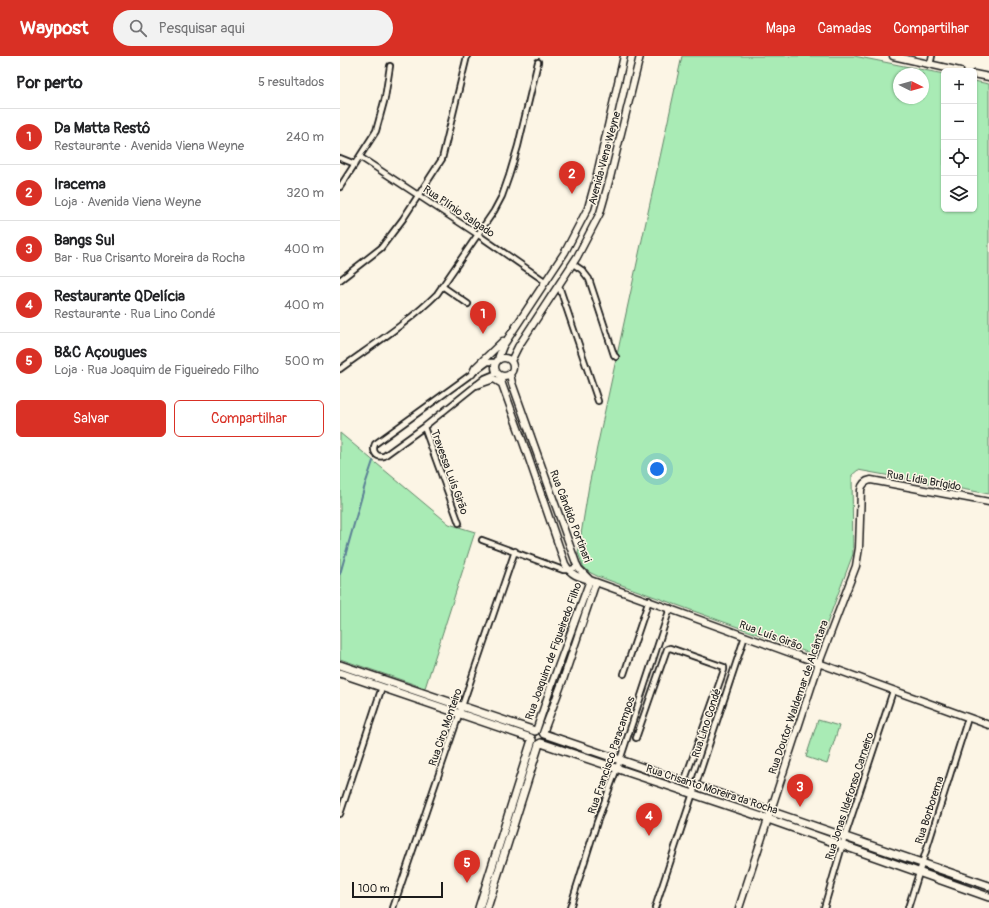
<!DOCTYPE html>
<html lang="pt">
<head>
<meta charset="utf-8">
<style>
	:root { --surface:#fff; --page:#f2f2f2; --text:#202124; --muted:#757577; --line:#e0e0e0; --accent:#d93025 }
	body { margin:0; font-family:Pangolin,sans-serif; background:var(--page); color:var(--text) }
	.controls { position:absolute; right:12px; top:12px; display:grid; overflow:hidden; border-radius:6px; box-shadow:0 1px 3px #0004 }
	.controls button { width:36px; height:36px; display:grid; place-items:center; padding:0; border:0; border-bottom:1px solid var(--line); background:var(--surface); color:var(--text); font:20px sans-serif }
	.compass { position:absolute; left:553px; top:12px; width:36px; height:36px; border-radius:50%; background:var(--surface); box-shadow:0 1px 3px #0004; rotate:95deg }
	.scale { position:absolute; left:12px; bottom:10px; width:91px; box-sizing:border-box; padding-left:4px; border:2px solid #1c1c1c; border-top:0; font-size:11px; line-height:14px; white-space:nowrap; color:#1c1c1c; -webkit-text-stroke:3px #fcf5e5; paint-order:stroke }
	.you { position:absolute; left:317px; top:413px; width:14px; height:14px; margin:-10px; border:3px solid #fff; border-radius:50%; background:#1a73e8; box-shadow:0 0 0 6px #1a73e833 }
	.badge { display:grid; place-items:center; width:26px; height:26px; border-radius:50%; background:var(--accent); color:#fff; font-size:13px; font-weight:700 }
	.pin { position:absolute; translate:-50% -33px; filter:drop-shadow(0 1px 2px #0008) }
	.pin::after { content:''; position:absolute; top:21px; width:14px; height:12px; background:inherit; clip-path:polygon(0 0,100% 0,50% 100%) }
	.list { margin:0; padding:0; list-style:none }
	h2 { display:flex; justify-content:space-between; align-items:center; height:52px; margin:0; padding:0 16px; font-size:17px }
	h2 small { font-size:13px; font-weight:400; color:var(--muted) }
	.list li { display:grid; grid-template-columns:26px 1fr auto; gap:12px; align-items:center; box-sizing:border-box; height:56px; padding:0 16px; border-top:1px solid var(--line) }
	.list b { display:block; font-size:15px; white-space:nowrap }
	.list p { margin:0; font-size:13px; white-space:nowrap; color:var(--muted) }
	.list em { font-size:13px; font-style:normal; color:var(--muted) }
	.actions { display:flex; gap:8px; padding:12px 16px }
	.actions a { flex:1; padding:9px 0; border:1px solid var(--accent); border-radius:6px; text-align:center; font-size:14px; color:var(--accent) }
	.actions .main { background:var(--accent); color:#fff }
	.icon { flex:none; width:22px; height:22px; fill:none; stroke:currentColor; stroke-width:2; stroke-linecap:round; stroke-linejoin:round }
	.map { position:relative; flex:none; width:649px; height:852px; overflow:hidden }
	header { display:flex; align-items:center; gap:24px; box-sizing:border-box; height:56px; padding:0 20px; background:var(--accent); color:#fff }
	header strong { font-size:19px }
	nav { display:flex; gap:22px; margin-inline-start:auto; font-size:14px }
	.search { width:280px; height:36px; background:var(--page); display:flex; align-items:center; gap:10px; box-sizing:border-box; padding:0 14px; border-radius:22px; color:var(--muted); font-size:15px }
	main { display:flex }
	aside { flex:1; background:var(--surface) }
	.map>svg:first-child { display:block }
	.green { fill:#a9ebb5; stroke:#628468; fill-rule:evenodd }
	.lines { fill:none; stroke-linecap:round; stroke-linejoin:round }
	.stream { stroke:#5b8095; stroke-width:2 }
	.minor-casing { stroke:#1c1c1c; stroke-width:8 }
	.tertiary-casing { stroke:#1c1c1c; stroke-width:9 }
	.secondary-casing { stroke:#1c1c1c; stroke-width:10 }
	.minor { stroke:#fcf5e5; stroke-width:4.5 }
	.tertiary { stroke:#fcf5e5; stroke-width:6 }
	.secondary { stroke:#fcf5e5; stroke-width:7 }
	.labels { text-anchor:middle; stroke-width:3; stroke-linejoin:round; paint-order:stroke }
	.street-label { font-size:11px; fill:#1c1c1c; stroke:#fcf5e5 }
</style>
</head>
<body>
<header>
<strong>Waypost</strong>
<div class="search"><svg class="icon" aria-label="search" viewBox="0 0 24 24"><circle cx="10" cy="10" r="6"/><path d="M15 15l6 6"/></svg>Pesquisar aqui</div>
<nav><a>Mapa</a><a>Camadas</a><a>Compartilhar</a></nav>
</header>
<main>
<aside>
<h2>Por perto<small>5 resultados</small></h2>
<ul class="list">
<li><span class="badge">1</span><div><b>Da Matta Restô</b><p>Restaurante · Avenida Viena Weyne</p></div><em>240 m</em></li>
<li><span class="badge">2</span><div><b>Iracema</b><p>Loja · Avenida Viena Weyne</p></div><em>320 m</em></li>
<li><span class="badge">3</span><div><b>Bangs Sul</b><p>Bar · Rua Crisanto Moreira da Rocha</p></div><em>400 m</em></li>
<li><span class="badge">4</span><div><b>Restaurante QDelícia</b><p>Restaurante · Rua Lino Condé</p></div><em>400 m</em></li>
<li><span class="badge">5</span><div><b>B&amp;C Açougues</b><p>Loja · Rua Joaquim de Figueiredo Filho</p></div><em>500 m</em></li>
</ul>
<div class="actions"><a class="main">Salvar</a><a>Compartilhar</a></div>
</aside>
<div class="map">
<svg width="649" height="852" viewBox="0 0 649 852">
	<rect width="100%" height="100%" fill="#fcf5e5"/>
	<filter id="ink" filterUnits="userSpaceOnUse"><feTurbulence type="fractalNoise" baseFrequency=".025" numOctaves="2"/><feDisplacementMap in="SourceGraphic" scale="8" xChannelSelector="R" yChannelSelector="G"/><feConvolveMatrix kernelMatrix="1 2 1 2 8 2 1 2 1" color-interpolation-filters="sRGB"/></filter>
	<g filter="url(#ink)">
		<path class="green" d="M342,0H514L604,18V153H634V25L649,28V438L518,414L512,419L513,498L477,594L472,598L257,520L249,516L243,510L238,497L249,429L262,368ZM559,18H583V42H559Z
			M0,377L109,468L135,476L85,632L0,603Z
			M478,664L499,670L487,708L466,701Z"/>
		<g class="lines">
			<path class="stream" d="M0,518L25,429L33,405"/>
			<g class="minor-casing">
				<path id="minor" d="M590,9L592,0
					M20,101L137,178L206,226
					M0,102L15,108
					M0,131L36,75L45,42L50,10
					M233,208L242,214L249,223L274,299L276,301
					M0,224L41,192L63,163L102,103L127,0
					M102,230L128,248
					M219,230L258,345
					M157,306H148L35,388C32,395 36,402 44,400L84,371L145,322L157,317
					M0,313C33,289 69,266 97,238L154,155L162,140L169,120L178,90L198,6
					M84,371L119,467
					M142,484L223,514H228L238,511
					M284,618L309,544
					M296,682L327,593L330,592L384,611V614L344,726
					M0,758L42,631
					M53,852L175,495
					M230,852L257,766L280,704L330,552
					M315,852L405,580
					M484,852L505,780L553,635
					M568,852L628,662"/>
			</g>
			<g class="tertiary-casing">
				<path id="tertiary" d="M553,0L620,15
					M634,18L649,21
					M155 311a9 9 0 1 1 18 0a9 9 0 1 1-18 0Z
					M158,304L159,300L163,290L225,196L248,152L255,127L284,0
					M171,305L178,291L237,201L260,157L270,122L300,0
					M132,318L135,312L163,285
					M170,318L172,327L236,507L239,513L250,524
					M160,320L162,328L188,400L225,508C231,519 238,521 250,524L649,669
					M137,329L154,323L162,328
					M196,675L214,622L250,524
					M203,677L223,624L256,526
					M399,852L479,607L516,510L519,492L521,434C522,428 525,425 531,424L649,446"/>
			</g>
			<g class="secondary-casing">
				<path id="secondary" d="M0,609L195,675
					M0,617L191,682
					M204,678L649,830
					M201,687L428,763L649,841
					M139,852L192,684
					M147,852L199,688"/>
			</g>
			<use href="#minor" class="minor"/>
			<use href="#tertiary" class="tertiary"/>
			<use href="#secondary" class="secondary"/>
		</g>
	</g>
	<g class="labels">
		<g class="street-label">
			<text transform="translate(264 102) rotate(-75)" y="4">Avenida Viena Weyne</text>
			<text transform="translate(119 155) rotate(34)" y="4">Rua Plínio Salgado</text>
			<text transform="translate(110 416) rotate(70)" y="4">Travessa Luís Girão</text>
			<text transform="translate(584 424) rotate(10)" y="4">Rua Lídia Brígido</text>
			<text transform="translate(231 460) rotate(69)" y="4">Rua Cândido Portinari</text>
			<text transform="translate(431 579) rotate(20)" y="4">Rua Luís Girão</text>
			<text transform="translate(213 595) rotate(-70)" y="4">Rua Joaquim de Figueiredo Filho</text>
			<text transform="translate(458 641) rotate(-71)" y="4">Rua Doutor Waldemar de Alcântara</text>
			<text transform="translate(366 667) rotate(-72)" y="4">Rua Lino Condé</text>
			<text transform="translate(105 671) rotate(-71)" y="4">Rua Ciro Monteiro</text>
			<text transform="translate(271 699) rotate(-71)" y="4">Rua Francisco Paracampos</text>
			<text transform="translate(372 733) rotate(18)" y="4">Rua Crisanto Moreira da Rocha</text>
			<text transform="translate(509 740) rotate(-72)" y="4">Rua Jonas Ildefonso Carneiro</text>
			<text transform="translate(589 754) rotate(-72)" y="4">Rua Borborema</text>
		</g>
	</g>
</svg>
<div class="controls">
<button>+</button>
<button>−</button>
<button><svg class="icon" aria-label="locate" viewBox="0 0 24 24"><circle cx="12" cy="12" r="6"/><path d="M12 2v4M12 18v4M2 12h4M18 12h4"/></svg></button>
<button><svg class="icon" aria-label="layers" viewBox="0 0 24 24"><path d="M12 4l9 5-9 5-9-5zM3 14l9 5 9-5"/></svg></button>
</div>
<svg class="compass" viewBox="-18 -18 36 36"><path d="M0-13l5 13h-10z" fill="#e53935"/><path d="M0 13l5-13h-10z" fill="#757577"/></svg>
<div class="scale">100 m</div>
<div class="you"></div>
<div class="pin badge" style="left:143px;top:278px">1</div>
<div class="pin badge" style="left:232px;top:138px">2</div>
<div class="pin badge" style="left:460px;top:751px">3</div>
<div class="pin badge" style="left:309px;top:780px">4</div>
<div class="pin badge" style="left:127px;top:827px">5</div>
</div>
</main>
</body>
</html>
